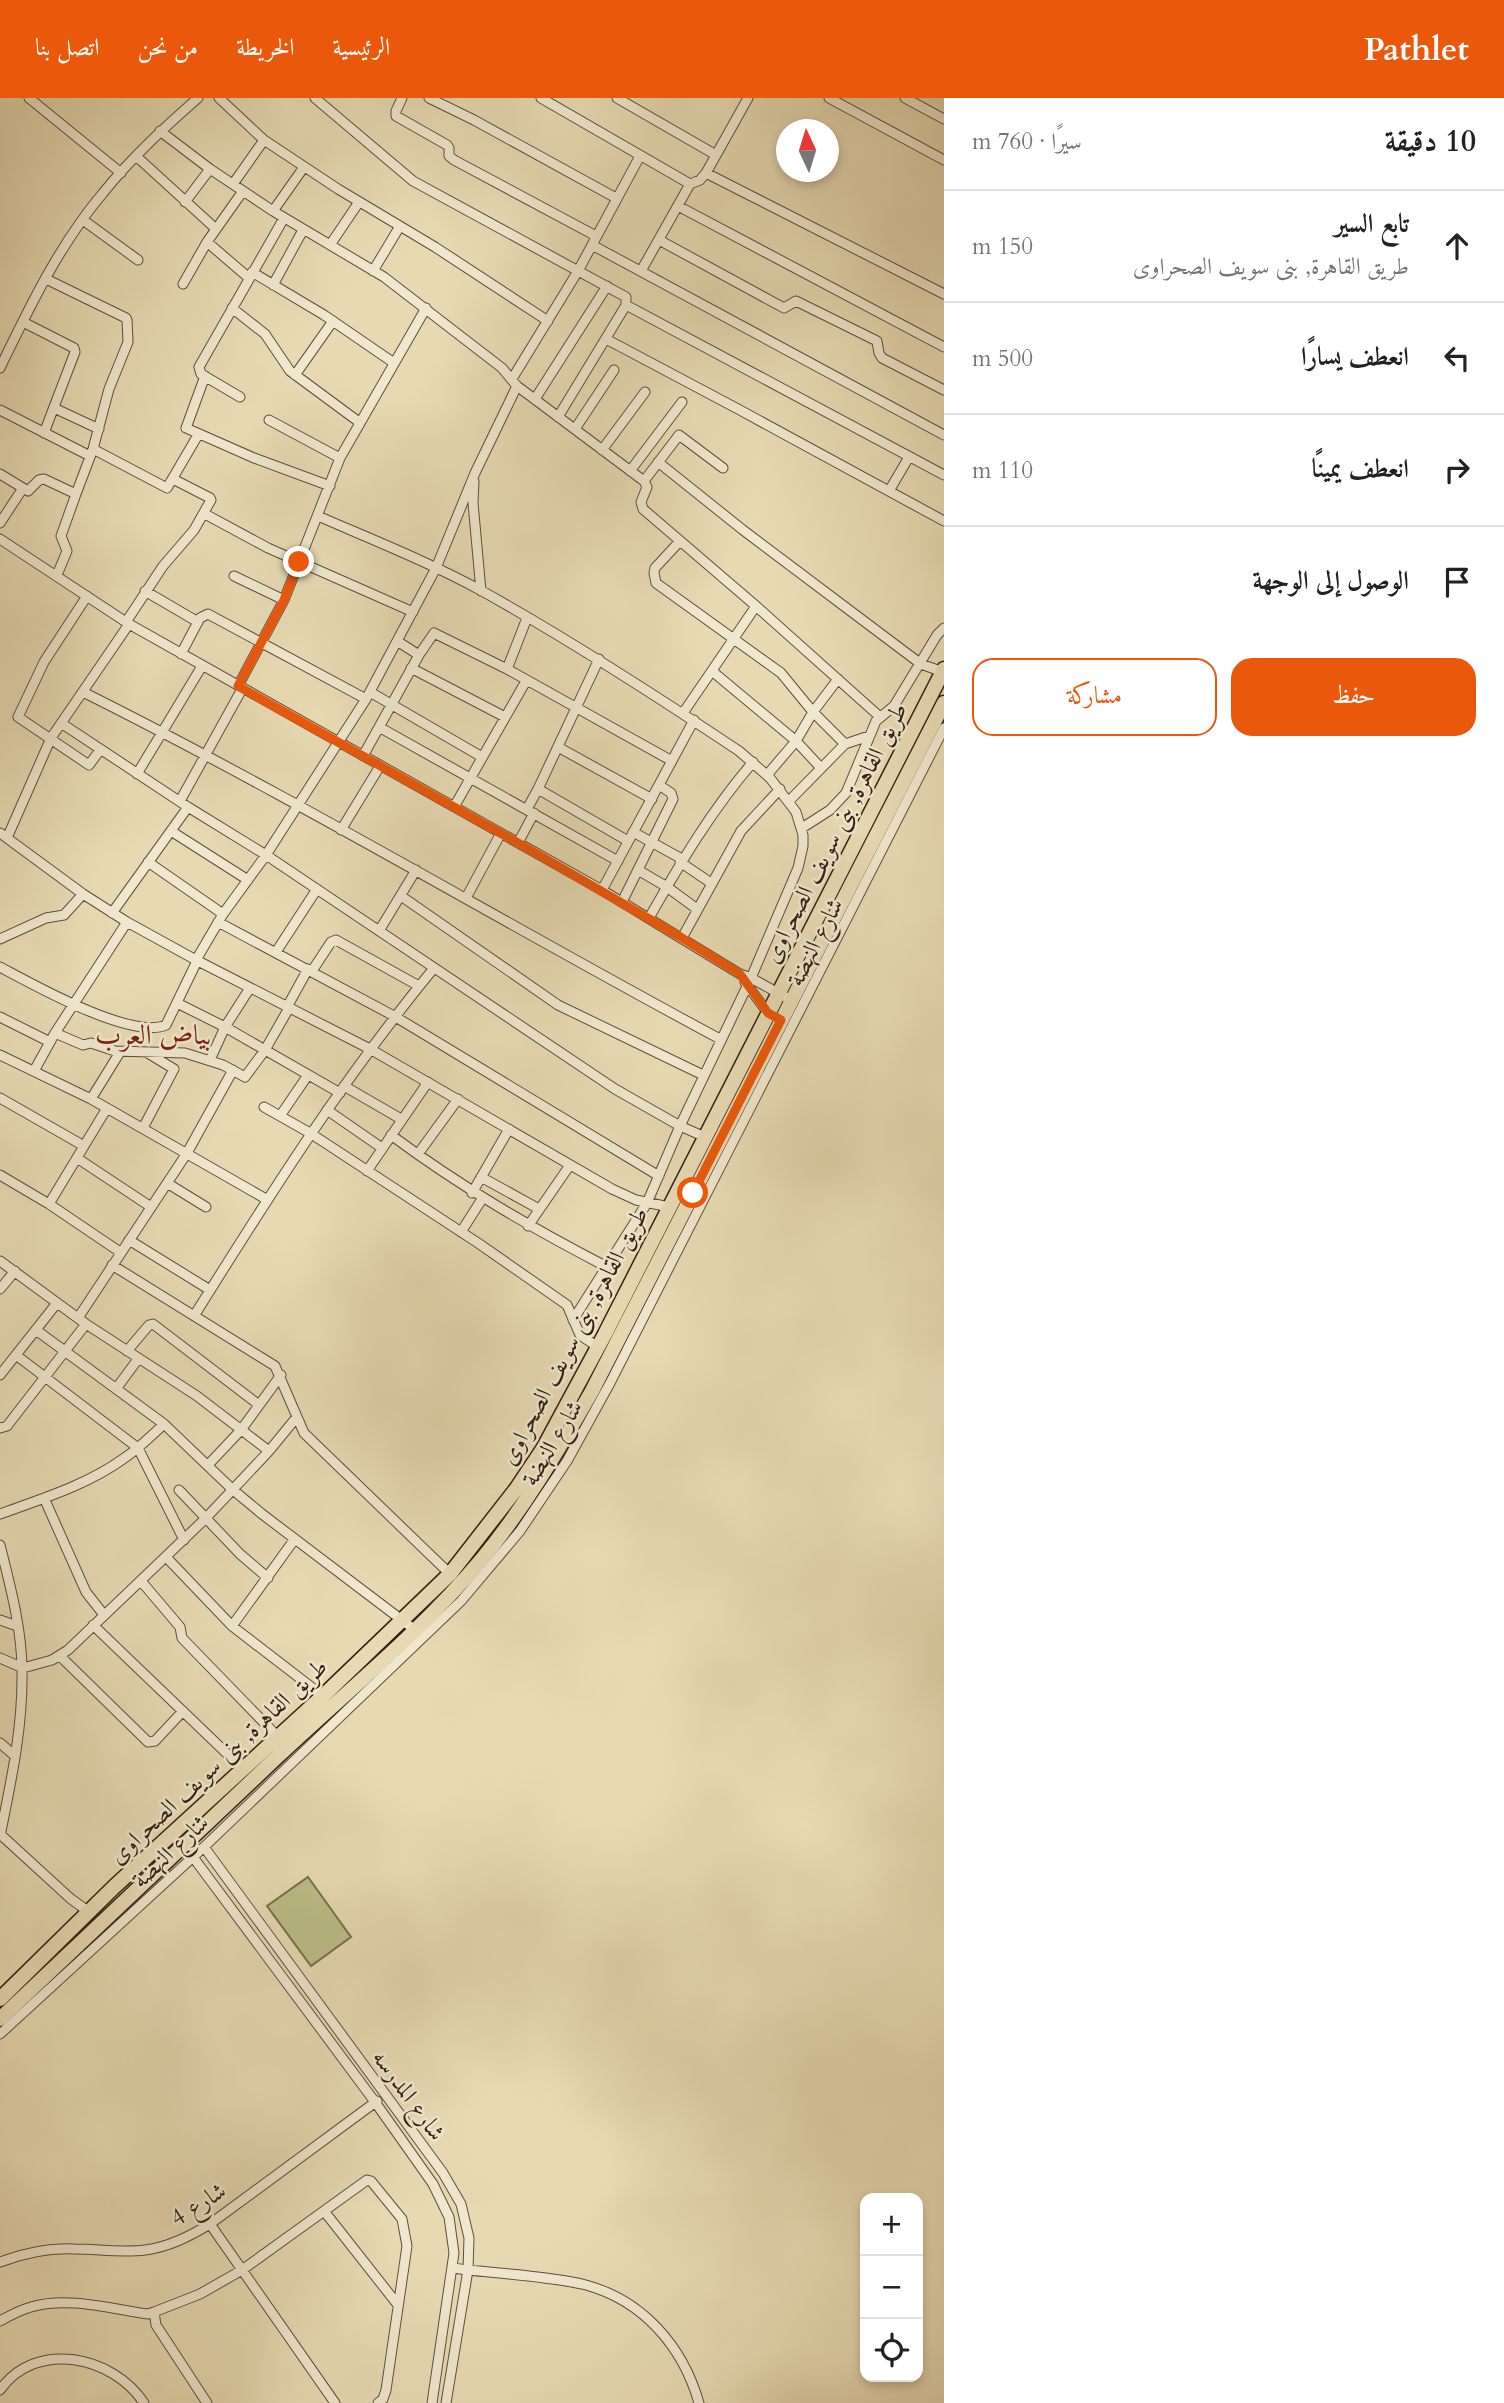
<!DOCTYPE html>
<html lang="ar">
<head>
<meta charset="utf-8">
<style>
	:root { --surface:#fff; --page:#f6f6f6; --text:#222; --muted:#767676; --line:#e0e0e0; --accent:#ea580c }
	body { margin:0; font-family:Cardo,Amiri,serif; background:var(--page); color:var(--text); direction:rtl }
	.controls { position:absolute; right:21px; bottom:21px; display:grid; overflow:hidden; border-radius:14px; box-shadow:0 4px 10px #0003 }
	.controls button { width:63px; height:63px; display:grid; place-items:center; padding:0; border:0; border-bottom:2px solid var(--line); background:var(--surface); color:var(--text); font:35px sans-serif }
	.compass { position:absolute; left:776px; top:21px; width:63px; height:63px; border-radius:50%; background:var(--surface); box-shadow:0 4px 10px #0003; rotate:356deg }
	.stop { position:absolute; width:21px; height:21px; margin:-16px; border:5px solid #ea580c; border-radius:50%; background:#fff }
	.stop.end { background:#ea580c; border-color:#fff; box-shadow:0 2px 7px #0008 }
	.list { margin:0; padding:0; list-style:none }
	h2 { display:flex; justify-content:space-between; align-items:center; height:91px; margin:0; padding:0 28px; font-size:30px }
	h2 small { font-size:23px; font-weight:400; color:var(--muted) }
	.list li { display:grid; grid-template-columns:46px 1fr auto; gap:21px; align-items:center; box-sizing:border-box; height:112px; padding:0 28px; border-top:2px solid var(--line) }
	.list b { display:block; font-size:26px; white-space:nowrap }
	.list p { margin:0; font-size:23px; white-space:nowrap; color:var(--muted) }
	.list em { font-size:23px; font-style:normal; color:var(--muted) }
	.actions { display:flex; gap:14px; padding:21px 28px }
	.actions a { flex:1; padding:16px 0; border:2px solid var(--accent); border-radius:21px; text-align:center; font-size:24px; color:var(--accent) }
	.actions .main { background:var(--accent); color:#fff }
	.icon { flex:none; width:38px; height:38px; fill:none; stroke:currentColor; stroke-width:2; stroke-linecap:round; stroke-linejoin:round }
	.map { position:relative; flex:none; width:944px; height:2305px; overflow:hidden; direction:ltr }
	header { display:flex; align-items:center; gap:42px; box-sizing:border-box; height:98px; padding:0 35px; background:var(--accent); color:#fff }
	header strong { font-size:33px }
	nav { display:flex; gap:38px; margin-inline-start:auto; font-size:24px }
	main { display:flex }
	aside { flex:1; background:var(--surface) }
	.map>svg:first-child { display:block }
	.green { fill:#bcbe89; stroke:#786e4f; stroke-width:2 }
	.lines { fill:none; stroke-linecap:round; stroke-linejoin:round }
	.street-casing { stroke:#614d3c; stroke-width:11 }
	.primary-casing { stroke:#341e15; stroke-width:17 }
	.street { stroke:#efe7ce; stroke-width:9 }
	.primary { stroke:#e7dab3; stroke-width:14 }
	.route { stroke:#ea580c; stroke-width:9 }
	.labels { text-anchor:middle; stroke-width:5; stroke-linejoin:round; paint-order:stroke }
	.street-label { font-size:24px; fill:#341e15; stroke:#efe7ce }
	.quarter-label { font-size:28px; fill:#7a1f14; stroke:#efe7ce }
</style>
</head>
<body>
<header>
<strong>Pathlet</strong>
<nav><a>الرئيسية</a><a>الخريطة</a><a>من نحن</a><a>اتصل بنا</a></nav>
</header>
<main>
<aside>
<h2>10 دقيقة<small>سيرًا · 760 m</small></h2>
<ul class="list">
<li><svg class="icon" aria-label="ahead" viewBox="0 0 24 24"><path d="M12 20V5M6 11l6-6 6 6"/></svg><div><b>تابع السير</b><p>طريق القاهرة, بنى سويف الصحراوى</p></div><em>150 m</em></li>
<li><svg class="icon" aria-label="left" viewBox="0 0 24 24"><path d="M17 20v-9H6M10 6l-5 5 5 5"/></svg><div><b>انعطف يسارًا</b></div><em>500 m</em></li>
<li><svg class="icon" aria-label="right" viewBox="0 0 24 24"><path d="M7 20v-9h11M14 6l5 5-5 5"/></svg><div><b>انعطف يمينًا</b></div><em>110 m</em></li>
<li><svg class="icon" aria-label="arrive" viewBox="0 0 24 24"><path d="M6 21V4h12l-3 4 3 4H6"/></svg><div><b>الوصول إلى الوجهة</b></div></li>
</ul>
<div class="actions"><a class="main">حفظ</a><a>مشاركة</a></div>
</aside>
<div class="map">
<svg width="944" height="2305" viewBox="0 0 944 2305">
	<rect width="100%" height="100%" fill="#e7dab3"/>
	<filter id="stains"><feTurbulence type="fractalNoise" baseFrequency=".00286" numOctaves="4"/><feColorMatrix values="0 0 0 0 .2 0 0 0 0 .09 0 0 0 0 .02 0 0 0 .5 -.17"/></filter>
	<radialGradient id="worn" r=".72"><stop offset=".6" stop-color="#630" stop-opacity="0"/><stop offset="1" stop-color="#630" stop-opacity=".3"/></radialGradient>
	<path class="green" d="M308,1779L351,1839L311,1868L267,1808Z"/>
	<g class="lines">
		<g class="street-casing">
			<path id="street" d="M29,0L121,75
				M219,0L264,42L338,91L435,149L548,223
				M315,0L413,83L626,199V207L558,319
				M402,0L396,13V18L447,47L449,50V58L454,62L596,138
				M429,0L474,22L616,100
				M541,0L690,86
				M617,0L716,57
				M829,0L944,62
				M905,0L944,21
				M160,33L210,71L273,113L384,179L502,270L517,288L644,383L647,389L641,404L643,411L756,508L879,618
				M136,58L216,131
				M706,75L944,196
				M233,86L264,42
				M185,104L210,71
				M678,108L944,249
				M273,113L304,69
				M83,122L138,162
				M659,142L784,210L796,203L877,243L879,255L882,260L944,292
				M207,144L249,180
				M330,147L359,104
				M592,147L944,337
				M373,173L400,128
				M641,173L690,86L700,82L706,75L748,0
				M252,174L324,217L394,265
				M183,186L207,144L243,93
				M273,187L303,132
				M626,207L944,377
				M232,210L265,236L290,273L359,324
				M23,224L74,250L75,254L44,335
				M606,241L738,311L944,423
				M0,270C29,210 59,147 103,95C131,60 164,30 198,0
				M295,277L333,223
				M205,278L186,330L254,360L330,388
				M512,281L578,173L640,58
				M240,299L201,276L199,269L284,120
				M535,301L607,188
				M54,310L99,331
				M0,312L90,358
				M269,322L340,360
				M575,331L614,272
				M93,351L167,390L198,337
				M602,352L645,294
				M658,364L743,432L905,554L921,566L943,574
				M630,373L682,304
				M0,376L28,393L39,382L44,381L76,396L93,351L109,291L128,244L127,222L126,220L46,181
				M474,383L473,405L481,493
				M644,383L679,337L723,370
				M889,393L909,359
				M205,416L268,450L413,514
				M318,418C373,442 429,464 482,493C570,542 655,597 739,653L770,680L796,714L803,737V748L798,770L751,880L680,1028L647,1105L573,1222
				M0,425L23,390
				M0,441L129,526L602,792L740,876L751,880L791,902
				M680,443L655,470L654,475L656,485L781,575L813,614L845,646
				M57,477L67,453L61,438L76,396
				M234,478L284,502
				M145,493L198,524
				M87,498L44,564L18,619L89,667L100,652
				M126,524L163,468L194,432L211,402L210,400L173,381
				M397,543L419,557
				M181,556L200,520L208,516L366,601
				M411,570L505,619
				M507,571L527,520
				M712,573L796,643L821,670
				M238,588L284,502L340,360L426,210
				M83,594C299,702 507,827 720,941
				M370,594L482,659
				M683,615L756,508
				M61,625L188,709L266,757L615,991L680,1028L705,1039
				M379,629L618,763
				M558,649L652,701
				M363,658L419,557L434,535L507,571L672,663
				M137,676L202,568
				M767,677L796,643L813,614L838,581
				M538,691L599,561
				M180,703L242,591
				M789,703L845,646L869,638
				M454,709L526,583
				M527,711L538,691L628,743
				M802,730L830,712L846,695L876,623L894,608L937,537L944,530
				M341,732L380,668
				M171,733L248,782
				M633,734L682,761
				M0,735L83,796L127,824L196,862L370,951L612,1091L636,1102L669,1109
				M7,740L51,640L129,526
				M518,745L534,715
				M148,764L223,816
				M680,764L711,785
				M638,772L667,789L697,811
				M602,792L694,622
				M401,798L558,907L703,977
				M466,800L501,735
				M622,804L673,701L671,695L659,687
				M112,815L188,709
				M649,820C681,764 711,713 753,664
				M218,824L394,918L659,1078
				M379,833L416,772
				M682,840L741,733L780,691
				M0,841L46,820L64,817L83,796
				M276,854L317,791
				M196,862L223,816L266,757L366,601L436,470L475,375L517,288
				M0,869C34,887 131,942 166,927L197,863
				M312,873L331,844L336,842L419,888
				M745,884L768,915L781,922
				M177,905L225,929L340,995
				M287,909L308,871
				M0,919L50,944
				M55,935L83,947L91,945L115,953L185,955L223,967L245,979L265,952L289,910
				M0,957L91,1001L266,1101
				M210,962L225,929L250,890
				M34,973L55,935L127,824
				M344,988L401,1021
				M0,1000L84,1048
				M91,1001L120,954
				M264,1009L310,1035L478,1145L567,1207L580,1237L598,1249
				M327,1012L382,1050
				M280,1018L308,977
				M143,1030L174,971L146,954
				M391,1037C461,1089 530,1129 607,1169
				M418,1056L458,1001
				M77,1060L151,1109
				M367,1073L428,984
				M0,1077L49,1106L120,1154
				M481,1079L539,1111
				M167,1085L206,1109
				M472,1095L509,1031
				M49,1106L107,1010
				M528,1128L570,1067
				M461,1134L482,1101
				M129,1142L210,1192
				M0,1163L86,1226L197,1298L269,1353
				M112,1167L275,1268L304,1335L450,1476
				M0,1191L15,1173
				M194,1218C269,1098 344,979 434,870
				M78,1220L187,1055L233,972
				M36,1232L164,1326
				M127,1253L149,1227L153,1226L259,1307
				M16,1257L138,1350L184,1442
				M0,1277L57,1205
				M116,1291L138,1261
				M0,1330L7,1328L86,1226
				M208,1367L241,1332L281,1277
				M179,1392L240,1456L268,1480
				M44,1400L86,1494L104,1517
				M0,1416C41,1401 87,1387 123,1361C138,1351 151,1338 164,1326L232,1391L262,1416L415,1532
				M0,1447C10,1487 22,1531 22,1573C23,1629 11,1684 0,1738
				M167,1460L232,1528L323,1598
				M141,1483L180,1529L182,1540L278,1639
				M0,1522L17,1528
				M93,1527L243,1671
				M232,1528L294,1442
				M60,1558L148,1644L155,1643L183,1613
				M0,1560L23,1570L52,1562L68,1552L205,1421L269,1353L296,1320
				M0,1645L15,1658
				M0,1736L71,1801L89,1814
				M204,1749L443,2075L461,2106L469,2140L468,2172L446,2305
				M193,1759L375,2004L433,2086L449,2119L454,2155L432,2305
				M0,1936L204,1749L461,1503L520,1433L567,1363L610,1285L944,630
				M324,2113L398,2207
				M210,2126L335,2305
				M0,2164C24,2155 49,2150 74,2151C98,2151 121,2155 145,2152C169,2149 190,2138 210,2126L377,2003
				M453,2170C495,2176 545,2177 586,2187C644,2203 683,2249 699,2305
				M154,2214L156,2227L207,2305
				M0,2223C9,2218 20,2212 31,2209C68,2198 111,2211 148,2216L154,2214L200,2196L242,2172L367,2082L371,2083L402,2121L407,2148L386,2292L383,2301L378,2305
				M0,2292C36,2241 113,2258 144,2305"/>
		</g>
		<g class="primary-casing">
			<path id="primary" d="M0,1901L115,1788L323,1598L450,1476L517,1390L543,1351L605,1236L944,571
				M0,1921C92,1834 184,1747 277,1659C346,1594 421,1534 482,1461C524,1410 559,1351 592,1293L944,605"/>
		</g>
		<use href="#street" class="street"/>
		<use href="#primary" class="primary"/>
	</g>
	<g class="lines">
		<path class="route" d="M299,464L284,502L238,588L518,745L682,840L740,876L768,915L781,922L693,1095"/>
	</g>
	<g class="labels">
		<g class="street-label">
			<text transform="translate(835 735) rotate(-63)" y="8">طريق القاهرة, بنى سويف الصحراوى</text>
			<text transform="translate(815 844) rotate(-63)" y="8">شارع النهضة</text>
			<text transform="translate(574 1238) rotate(-62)" y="8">طريق القاهرة, بنى سويف الصحراوى</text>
			<text transform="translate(552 1345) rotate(-59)" y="8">شارع النهضة</text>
			<text transform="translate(218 1663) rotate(-43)" y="8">طريق القاهرة, بنى سويف الصحراوى</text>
			<text transform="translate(170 1753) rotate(-43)" y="8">شارع النهضة</text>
			<text transform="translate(409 1997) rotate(54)" y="8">شارع المدرسه</text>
			<text transform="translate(198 2106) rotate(-32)" y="8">شارع 4</text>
		</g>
		<g class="quarter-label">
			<text x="153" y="946">بياض العرب</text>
		</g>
	</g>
	<rect width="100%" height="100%" filter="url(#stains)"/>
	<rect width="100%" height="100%" fill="url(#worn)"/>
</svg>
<div class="controls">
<button>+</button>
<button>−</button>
<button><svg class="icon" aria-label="locate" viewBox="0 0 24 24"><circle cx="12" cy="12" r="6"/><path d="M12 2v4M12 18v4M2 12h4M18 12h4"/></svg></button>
</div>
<svg class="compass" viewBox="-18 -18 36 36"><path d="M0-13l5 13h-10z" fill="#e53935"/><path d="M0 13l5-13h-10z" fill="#767676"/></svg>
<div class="stop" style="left:693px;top:1095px"></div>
<div class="stop end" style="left:299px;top:464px"></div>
</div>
</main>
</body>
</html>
